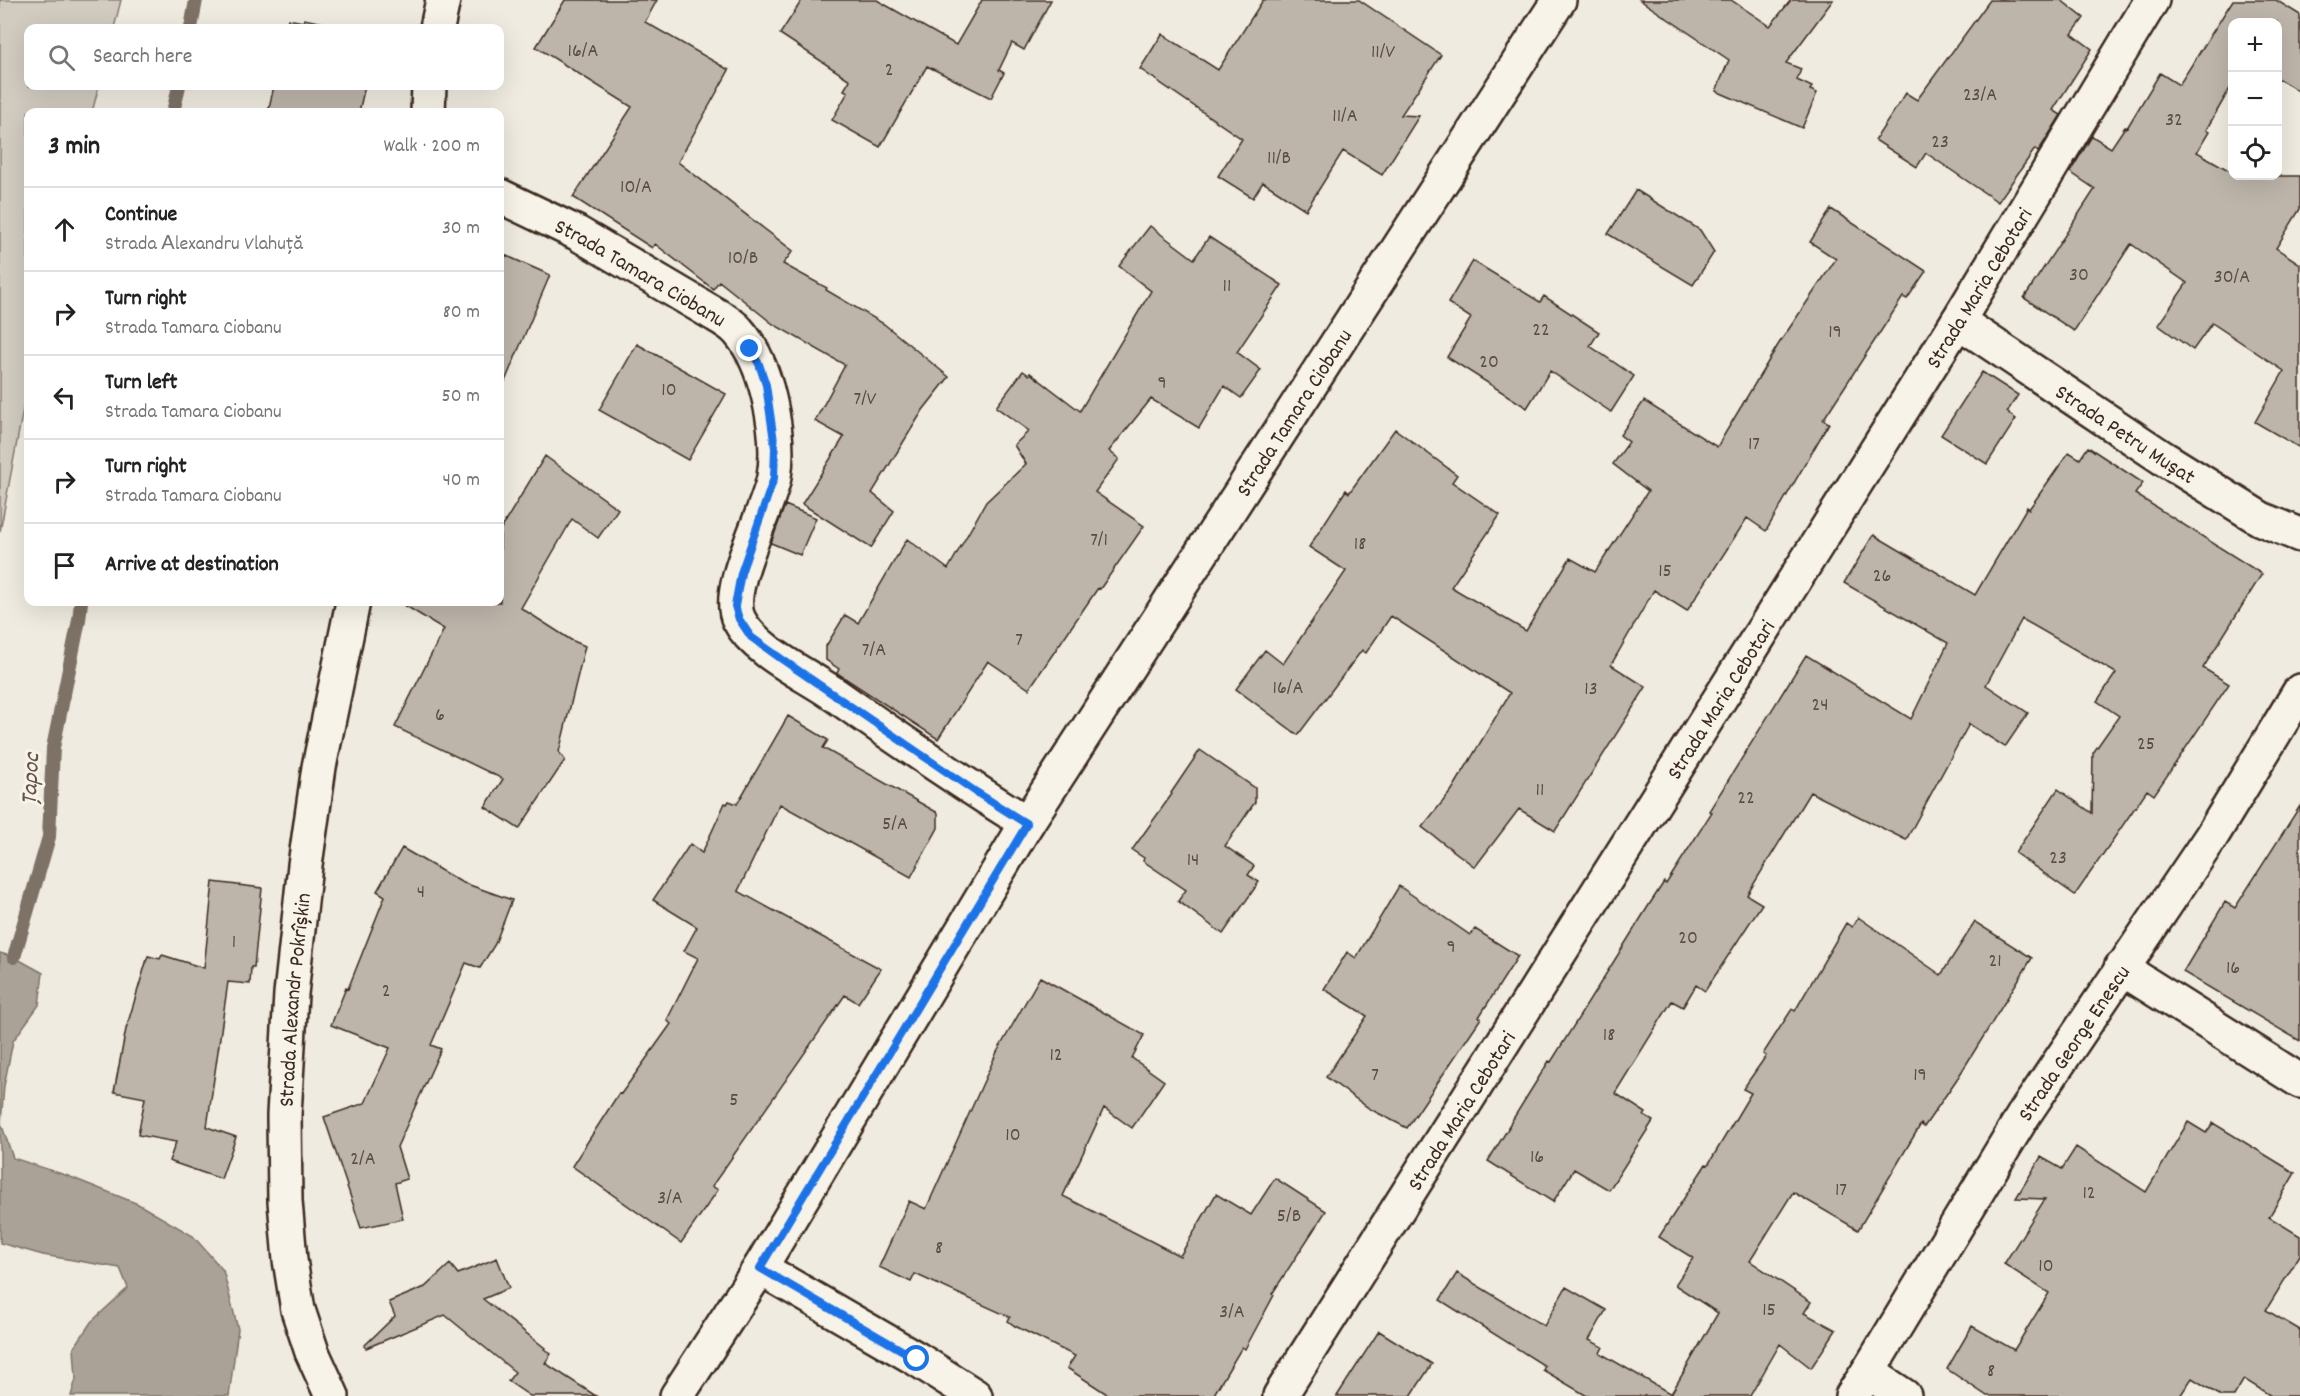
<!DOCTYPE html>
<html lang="en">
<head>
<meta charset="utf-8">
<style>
	:root { --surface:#fff; --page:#f2f2f2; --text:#222; --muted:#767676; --line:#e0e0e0 }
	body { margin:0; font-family:Dekko,sans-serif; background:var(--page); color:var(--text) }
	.controls { position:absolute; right:18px; top:18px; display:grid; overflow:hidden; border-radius:12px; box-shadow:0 6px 24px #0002 }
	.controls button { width:54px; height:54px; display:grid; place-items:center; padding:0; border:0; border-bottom:2px solid var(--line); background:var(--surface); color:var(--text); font:30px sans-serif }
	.stop { position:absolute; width:18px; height:18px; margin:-14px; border:4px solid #1a73e8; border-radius:50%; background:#fff }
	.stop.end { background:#1a73e8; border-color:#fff; box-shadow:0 2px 6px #0008 }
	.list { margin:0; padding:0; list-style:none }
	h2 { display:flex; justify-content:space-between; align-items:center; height:78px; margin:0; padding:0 24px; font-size:26px }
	h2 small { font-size:20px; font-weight:400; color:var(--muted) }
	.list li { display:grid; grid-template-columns:39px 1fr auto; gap:18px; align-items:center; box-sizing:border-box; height:84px; padding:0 24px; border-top:2px solid var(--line) }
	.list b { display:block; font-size:22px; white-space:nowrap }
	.list p { margin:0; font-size:20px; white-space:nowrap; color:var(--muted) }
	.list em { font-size:20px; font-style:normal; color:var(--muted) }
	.icon { flex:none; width:33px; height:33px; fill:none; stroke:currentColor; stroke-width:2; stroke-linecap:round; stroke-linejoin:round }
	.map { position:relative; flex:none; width:2300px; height:1396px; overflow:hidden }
	.search { position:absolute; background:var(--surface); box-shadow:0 6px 24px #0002; left:24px; top:24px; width:480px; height:66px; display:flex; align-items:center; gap:15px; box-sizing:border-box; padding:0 21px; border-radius:12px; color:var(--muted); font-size:22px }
	.panel { position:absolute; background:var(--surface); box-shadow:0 6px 24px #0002; left:24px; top:108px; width:480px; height:498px; border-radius:12px }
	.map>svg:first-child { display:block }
	.green { fill:#d1cbc0; stroke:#867a6f; stroke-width:1.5 }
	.water { fill:#aaa296; stroke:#7e7266; stroke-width:1.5 }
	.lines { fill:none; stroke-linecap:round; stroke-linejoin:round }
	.stream { stroke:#7e7266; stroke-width:14 }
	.building { fill:#bdb5aa; stroke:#3b2a1e; stroke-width:1.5 }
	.street-casing { stroke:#3b2a1e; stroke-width:38 }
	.secondary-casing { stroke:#3b2a1e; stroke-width:38 }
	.street { stroke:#f7f3e8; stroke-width:33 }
	.secondary { stroke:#f7f3e8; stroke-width:33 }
	.route { stroke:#1a73e8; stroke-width:8 }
	.labels { text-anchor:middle; stroke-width:6; stroke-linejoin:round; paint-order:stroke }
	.number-label { font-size:20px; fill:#5c4d41 }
	.street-label { font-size:22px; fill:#3b2a1e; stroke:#f7f3e8 }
	.water-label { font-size:24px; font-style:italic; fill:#625448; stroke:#f7f3e8 }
</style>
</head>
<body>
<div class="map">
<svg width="2300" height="1396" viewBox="0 0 2300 1396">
	<rect width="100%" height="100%" fill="#efebe0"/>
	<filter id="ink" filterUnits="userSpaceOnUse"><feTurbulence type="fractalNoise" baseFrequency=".0167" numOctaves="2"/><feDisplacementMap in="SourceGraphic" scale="12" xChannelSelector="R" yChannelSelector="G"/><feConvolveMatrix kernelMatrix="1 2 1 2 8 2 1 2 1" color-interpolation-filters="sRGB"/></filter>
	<g filter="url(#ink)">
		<path class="green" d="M0,0H121L114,28H28V86H99L92,112H28V383L0,532Z"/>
		<path class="water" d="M0,953L14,957L43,973L39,1005L13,1041L4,1086L1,1123L13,1158L68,1176L138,1204L193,1236L223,1270L238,1329L229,1396H71L76,1379L74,1348L91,1322L128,1288L120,1268L43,1255L0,1243Z"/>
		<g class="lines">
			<path class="stream" d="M191,28L196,0
				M173,112L179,86
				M14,957L49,837L53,748L79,620L81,602"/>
		</g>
		<path class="building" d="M565,0H657L645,22L729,70L678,162L793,251L783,264L827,288L826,290L884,324L949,377L923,410L872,493L894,511L871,548L802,504L844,437L815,421L845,365L773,324L719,281L713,289L655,244L652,248L573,197L632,107L536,47Z
			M802,0H877L956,45L982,0H1051L1024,50L1012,43L999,70L1004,73L991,98L927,66L880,147L832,120L848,92L844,90L850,80L780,34Z
			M1263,0H1359L1441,55L1401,115L1419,116L1382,175L1343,151L1306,210L1263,182L1253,198L1218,176L1242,139L1140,69L1162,34L1218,70Z
			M1640,0H1731L1770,26L1791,0H1833L1786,63L1801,69L1797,80L1812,87L1810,90L1817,93L1802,128L1716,91L1729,60Z
			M1990,0H2061L2084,18L2072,34L2092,49L2053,110L2061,115L2038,152L2035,149L1998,202L1926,153L1917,167L1875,140L1906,93L1917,100Z
			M2233,0H2276L2300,15V92L2277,78V22H2232V85L2206,130L2209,132L2197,152L2232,172V176H2300V209L2276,248L2300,264V448L2255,422L2284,371L2212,323L2193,350L2158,325L2187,283L2131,244L2074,331L2024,298L2095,189L2070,172L2092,136L2111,148L2125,127L2127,128L2160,73L2179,85Z
			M288,19L303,22L304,19L350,28H286Z
			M274,86H365L359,112H268Z
			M1636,190L1700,230L1714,252L1693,285L1608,234Z
			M1831,209L1926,271L1907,299L1903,297L1823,420L1829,423L1766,531L1747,518L1687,611L1654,590L1611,665L1646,687L1555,831L1519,809L1475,867L1422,827L1452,790L1510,693L1391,616L1366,653L1362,650L1298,735L1236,689L1265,650L1283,664L1346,571L1309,547L1346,490L1349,493L1395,429L1457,475L1452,482L1500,515L1451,587L1526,631L1570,558L1595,572L1648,491L1613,464L1629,442L1620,435L1644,401L1717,447L1778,345L1836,259L1810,242Z
			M1150,226L1194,259L1209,237L1282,285L1237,352L1261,370L1241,398L1224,386L1199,428L1151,399L1109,451L1119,459L1095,492L1144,526L1100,589L1098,588L1029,689L988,661L938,739L837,673L839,669L826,660V646L845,615L858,623L907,539L948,569L986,502L1026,464L1014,445L1029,431L996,407L1023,371L1029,375L1030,373L1080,411L1151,291L1119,266Z
			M500,253L550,275L500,393Z
			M1473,261L1540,302L1544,296L1599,332L1590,346L1634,376L1611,412L1550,371L1527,408L1447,357L1471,318L1448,303Z
			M637,344L726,394L688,460L599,410Z
			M1982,372L2018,395L2007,412L2016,419L1987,464L1941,435Z
			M2088,447L2143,483L2135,494L2262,574L2203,668L2229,684L2154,795L2147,790L2075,895L2015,853L2058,789L2092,813L2093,753L2119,716L2097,701L2116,673L2022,619L1986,685L2028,713L2005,747L1969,724L1906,840L1810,792L1747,895L1762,904L1705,991L1696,985L1683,1007L1672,1001L1615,1093L1646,1113L1644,1116L1653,1121L1609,1190L1574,1169L1553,1202L1488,1161L1509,1127H1508L1549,1061L1551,1062L1649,905L1664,882L1666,884L1712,812L1709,811L1806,655L1911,719L1948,643L1844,583L1872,537L1874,535L1975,595L2027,507L2029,509L2069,452L2080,459Z
			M545,456L618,509L598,538L572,519L521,608L571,640L585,646L559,752L565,760L519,829L485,807L503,779L395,727L444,629L399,602H500V530Z
			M785,505L816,518L800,555L771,543Z
			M788,716L828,740L823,748L938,813V828L911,877L780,804L738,891L881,969L858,1003L845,995L712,1186L718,1190L681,1243L572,1166L619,1093L621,1094L671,1024L667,1020L698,958L684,951L697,927L653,900L690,844L702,853L725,803L727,804L729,801L737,804Z
			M1200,750L1255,788V802L1225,846L1254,866L1248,875L1259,882L1223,934L1178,901L1186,890L1143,861L1144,858L1132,850L1172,794L1171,793Z
			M2300,806V1041L2183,972L2225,902L2235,908Z
			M402,848L461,882L512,900L495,944L480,968L466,963L431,1045L441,1049L397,1147L407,1179L395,1183L403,1219L361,1228L324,1117L365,1103L390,1048L331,1025L346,988L348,989L385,896L377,891Z
			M213,882L262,888L254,967H251L250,984L228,982L207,1127L236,1137L221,1179L169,1161L176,1142L138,1135L145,1098L114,1092L126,1029L148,956L160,959L162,955L204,968Z
			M1399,886L1470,935L1475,929L1518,956L1479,1017L1481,1018L1407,1128L1370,1109L1326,1077L1367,1016L1324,989L1347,952L1356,958Z
			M1858,917L1941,975L1975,922L2032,958L1959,1076L1924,1127L1921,1124L1858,1230L1793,1192L1750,1261L1811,1302L1804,1313L1836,1330L1811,1368L1780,1344L1750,1396H1587L1543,1370L1545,1366L1440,1300L1457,1273L1544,1326L1566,1287L1606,1310L1589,1340L1603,1347L1600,1353L1671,1394L1718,1313L1675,1285L1693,1258L1659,1237L1706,1164L1708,1165L1751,1093L1743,1089L1766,1056L1763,1054L1792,1009L1795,1011L1846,923L1852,927Z
			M1040,977L1144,1035L1132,1058L1164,1081L1132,1128L1104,1108L1063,1196L1180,1256L1216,1194L1251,1215L1275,1178L1326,1211L1272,1294L1274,1295L1245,1349L1242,1347L1213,1396H1110L1067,1368L1075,1356L1015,1326L1008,1321L1010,1317L915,1274L911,1282L879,1267L909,1201L926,1209L997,1052Z
			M2188,1122L2206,1133L2213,1123L2295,1173L2269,1217L2300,1236V1255L2266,1310L2300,1330V1396H2271L2244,1379L2234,1396H2221L2192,1378L2180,1396H1987L1947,1369L1972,1326L2014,1350L2049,1293L2004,1264L2045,1199L2016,1198L2041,1157L2062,1169L2076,1147L2146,1192Z
			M497,1258L509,1288L483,1299L545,1348L544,1349L551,1354L545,1363L596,1396H530L508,1381L515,1372L445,1315L366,1348L364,1346L395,1316L389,1302L425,1287L450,1264L458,1274Z
			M1379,1331L1432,1364L1411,1396H1337Z"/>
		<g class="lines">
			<g class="street-casing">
				<g id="street">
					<path d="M437,28L443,0"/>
					<path d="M428,112L429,86"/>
					<path id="s1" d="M500,196L577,233L716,315C723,319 732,324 738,331C767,363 781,435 774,477C768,512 723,589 739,620C754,650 803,673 831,692C895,737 960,782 1027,823"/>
					<path id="s2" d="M1958,321L2163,458L2261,519L2300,535"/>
					<path d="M2121,968L2300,1081"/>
					<path d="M1868,1372L1904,1396"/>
					<path id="s3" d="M332,1396L312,1352L298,1310L290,1260L285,1201L284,1115L291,994L305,865L319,767L353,602"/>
					<path id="s4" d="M1280,1396L1958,321L2152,0"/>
					<path id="s5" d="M1852,1396L1868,1372L2023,1116L2211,837L2300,691"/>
				</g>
			</g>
			<g class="secondary-casing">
				<g id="secondary">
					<path d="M760,1268L917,1359L975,1396"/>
					<path id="s6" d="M677,1396L760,1268L1027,823L1559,0"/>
				</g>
			</g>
			<use href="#street" class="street"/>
			<use href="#secondary" class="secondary"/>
		</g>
	</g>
	<g class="lines" filter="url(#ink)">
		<path class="route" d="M750,349L759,364L766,385L775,448L774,478L741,573L735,606L739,619L751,637L783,660L976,792L1027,824L760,1268L917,1359"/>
	</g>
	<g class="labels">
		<g class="number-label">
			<text x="583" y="56">16/A</text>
			<text x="1383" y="57">11/V</text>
			<text x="889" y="75">2</text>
			<text x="1980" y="100">23/A</text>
			<text x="1345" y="121">11/A</text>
			<text x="2174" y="125">32</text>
			<text x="1940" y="147">23</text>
			<text x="1279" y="163">11/B</text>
			<text x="636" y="192">10/A</text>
			<text x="743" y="263">10/B</text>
			<text x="2079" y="280">30</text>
			<text x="2232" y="282">30/A</text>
			<text x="1227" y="291">11</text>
			<text x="1541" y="335">22</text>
			<text x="1835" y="337">19</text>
			<text x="1489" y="367">20</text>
			<text x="1162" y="388">9</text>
			<text x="669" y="395">10</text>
			<text x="865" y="404">7/V</text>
			<text x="1754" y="449">17</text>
			<text x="1099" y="545">7/1</text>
			<text x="1360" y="549">18</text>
			<text x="1665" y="576">15</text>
			<text x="1882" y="581">26</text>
			<text x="1019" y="645">7</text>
			<text x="874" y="655">7/A</text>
			<text x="1288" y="693">16/A</text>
			<text x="1591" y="694">13</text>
			<text x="1820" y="710">24</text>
			<text x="440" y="720">6</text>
			<text x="2146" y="749">25</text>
			<text x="1540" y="795">11</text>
			<text x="1746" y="803">22</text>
			<text x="895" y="829">5/A</text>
			<text x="2058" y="863">23</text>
			<text x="1193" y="865">14</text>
			<text x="421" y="897">4</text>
			<text x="1688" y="943">20</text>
			<text x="234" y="947">1</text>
			<text x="1451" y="952">9</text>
			<text x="1995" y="966">21</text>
			<text x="2233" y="973">16</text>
			<text x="386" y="996">2</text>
			<text x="1609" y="1040">18</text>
			<text x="1056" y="1060">12</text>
			<text x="1375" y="1080">7</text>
			<text x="1920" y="1080">19</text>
			<text x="734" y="1105">5</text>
			<text x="1013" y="1140">10</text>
			<text x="1537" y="1162">16</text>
			<text x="363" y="1164">2/A</text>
			<text x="1841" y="1195">17</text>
			<text x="2089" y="1198">12</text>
			<text x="670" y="1203">3/A</text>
			<text x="1289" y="1221">5/B</text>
			<text x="939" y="1253">8</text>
			<text x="2046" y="1271">10</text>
			<text x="1769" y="1315">15</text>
			<text x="1232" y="1317">3/A</text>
			<text x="1991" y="1376">8</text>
		</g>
		<g class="street-label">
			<text dy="8" stroke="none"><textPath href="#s1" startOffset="160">Strada Tamara Ciobanu</textPath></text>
			<text dy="8" stroke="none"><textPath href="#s4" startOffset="1310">Strada Maria Cebotari</textPath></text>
			<text dy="8" stroke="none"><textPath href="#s6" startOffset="1161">Strada Tamara Ciobanu</textPath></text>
			<text dy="8" stroke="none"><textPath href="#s2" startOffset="202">Strada Petru Mușat</textPath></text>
			<text dy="8" stroke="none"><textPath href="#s4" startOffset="824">Strada Maria Cebotari</textPath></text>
			<text dy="8" stroke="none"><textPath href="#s3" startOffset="404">Strada Alexandr Pokrîșkin</textPath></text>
			<text dy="8" stroke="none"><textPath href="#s5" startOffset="417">Strada George Enescu</textPath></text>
			<text dy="8" stroke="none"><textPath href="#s4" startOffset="338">Strada Maria Cebotari</textPath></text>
		</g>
		<g class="water-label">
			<text transform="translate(29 779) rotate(-87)" y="8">Țapoc</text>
		</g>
	</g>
</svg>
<div class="controls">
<button>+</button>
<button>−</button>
<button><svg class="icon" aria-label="locate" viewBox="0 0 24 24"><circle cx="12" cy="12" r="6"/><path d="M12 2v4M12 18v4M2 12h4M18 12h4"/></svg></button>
</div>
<div class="stop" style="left:917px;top:1359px"></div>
<div class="stop end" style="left:750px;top:349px"></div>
<div class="search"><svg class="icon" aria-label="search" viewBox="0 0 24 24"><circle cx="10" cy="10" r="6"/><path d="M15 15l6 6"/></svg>Search here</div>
<section class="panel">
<h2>3 min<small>Walk · 200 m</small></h2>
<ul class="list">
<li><svg class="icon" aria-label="ahead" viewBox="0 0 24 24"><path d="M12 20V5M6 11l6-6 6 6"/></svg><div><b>Continue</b><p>Strada Аlexandru Vlahuță</p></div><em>30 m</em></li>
<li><svg class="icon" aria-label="right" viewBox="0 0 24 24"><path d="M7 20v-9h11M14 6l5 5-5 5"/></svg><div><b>Turn right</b><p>Strada Tamara Ciobanu</p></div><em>80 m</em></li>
<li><svg class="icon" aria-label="left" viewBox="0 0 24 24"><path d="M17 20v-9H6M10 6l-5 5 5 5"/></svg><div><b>Turn left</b><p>Strada Tamara Ciobanu</p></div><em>50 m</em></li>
<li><svg class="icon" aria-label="right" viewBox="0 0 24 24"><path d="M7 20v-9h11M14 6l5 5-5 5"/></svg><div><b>Turn right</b><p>Strada Tamara Ciobanu</p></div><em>40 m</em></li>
<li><svg class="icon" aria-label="arrive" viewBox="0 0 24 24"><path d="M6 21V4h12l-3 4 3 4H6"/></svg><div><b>Arrive at destination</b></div></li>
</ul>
</section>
</div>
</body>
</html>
